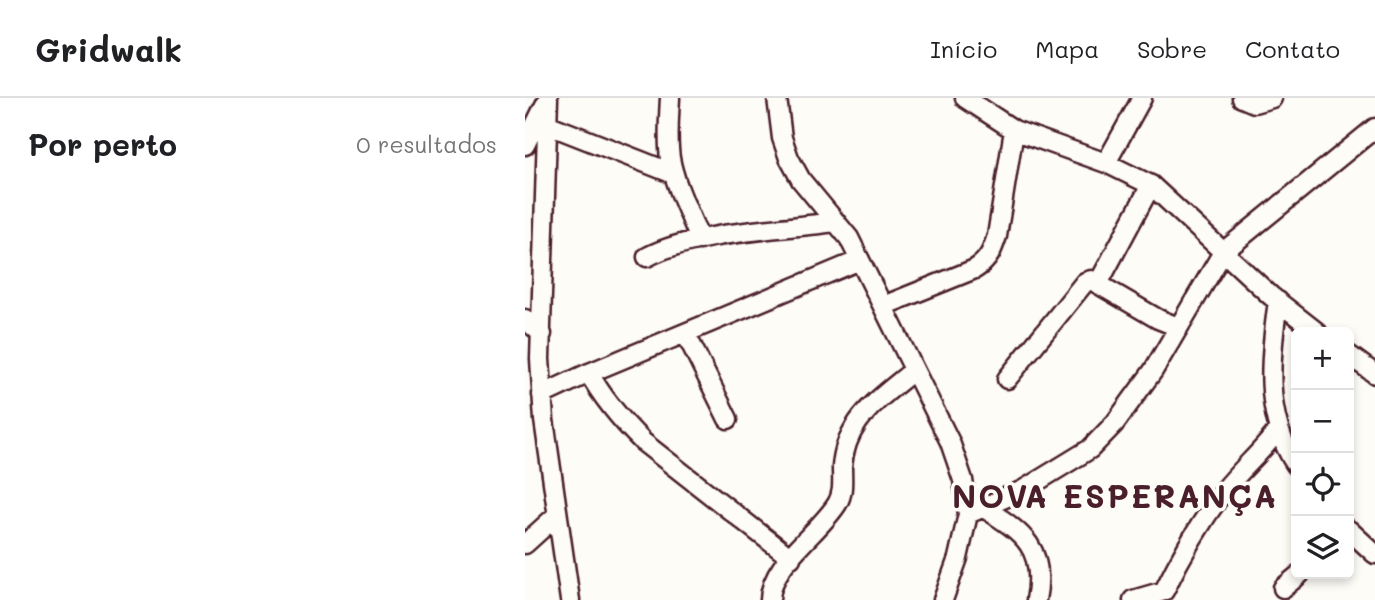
<!DOCTYPE html>
<html lang="pt">
<head>
<meta charset="utf-8">
<style>
	:root { --surface:#fff; --page:#f6f6f6; --text:#202124; --muted:#757577; --line:#e0e0e0 }
	body { margin:0; font-family:Mali,sans-serif; background:var(--page); color:var(--text) }
	.controls { position:absolute; right:21px; bottom:21px; display:grid; overflow:hidden; border-radius:10px; box-shadow:0 4px 10px #0003 }
	.controls button { width:63px; height:63px; display:grid; place-items:center; padding:0; border:0; border-bottom:2px solid var(--line); background:var(--surface); color:var(--text); font:35px sans-serif }
	.list { margin:0; padding:0; list-style:none }
	h2 { display:flex; justify-content:space-between; align-items:center; height:91px; margin:0; padding:0 28px; font-size:30px }
	h2 small { font-size:23px; font-weight:400; color:var(--muted) }
	.icon { flex:none; width:38px; height:38px; fill:none; stroke:currentColor; stroke-width:2; stroke-linecap:round; stroke-linejoin:round }
	.map { position:relative; flex:none; width:850px; height:502px; overflow:hidden }
	header { display:flex; align-items:center; gap:42px; box-sizing:border-box; height:98px; padding:0 35px; background:var(--surface); border-bottom:2px solid var(--line) }
	header strong { font-size:33px }
	nav { display:flex; gap:38px; margin-inline-start:auto; font-size:24px }
	main { display:flex }
	aside { flex:1; background:var(--surface) }
	.map>svg:first-child { display:block }
	.lines { fill:none; stroke-linecap:round; stroke-linejoin:round }
	.minor-casing { stroke:#4a1f2b; stroke-width:23 }
	.minor { stroke:#fdfcf7; stroke-width:18 }
	.labels { text-anchor:middle; stroke-width:7; stroke-linejoin:round; paint-order:stroke }
	.district-label { font-size:32px; font-weight:bold; letter-spacing:2px; fill:#4a1f2b; stroke:#fdfcf7 }
</style>
</head>
<body>
<header>
<strong>Gridwalk</strong>
<nav><a>Início</a><a>Mapa</a><a>Sobre</a><a>Contato</a></nav>
</header>
<main>
<aside>
<h2>Por perto<small>0 resultados</small></h2>
<ul class="list">
</ul>
</aside>
<div class="map">
<svg width="850" height="502" viewBox="0 0 850 502">
	<rect width="100%" height="100%" fill="#fdfcf7"/>
	<filter id="ink" filterUnits="userSpaceOnUse"><feTurbulence type="fractalNoise" baseFrequency=".0143" numOctaves="2"/><feDisplacementMap in="SourceGraphic" scale="14" xChannelSelector="R" yChannelSelector="G"/><feConvolveMatrix kernelMatrix="1 2 1 2 8 2 1 2 1" color-interpolation-filters="sRGB"/></filter>
	<g filter="url(#ink)">
		<g class="lines">
			<g class="minor-casing">
				<path id="minor" d="M23,0L15,261L19,322L45,502
					M145,0C144,20 142,40 145,60C150,88 165,116 175,142
					M252,0L257,40L264,60L276,82L324,140L425,344L438,382L443,416L433,460L418,502
					M440,0L489,32L581,65L626,87L746,198L792,234
					M717,0L729,5L747,0
					M24,27L149,76
					M0,47L22,3
					M581,65L617,0
					M122,159C168,134 257,131 311,124
					M573,186L626,87
					M753,203C745,259 738,317 771,367
					M358,208L450,171C464,162 467,153 472,138L489,32
					M0,221L17,236
					M161,236L203,321
					M824,257L850,276
					M64,275C78,301 97,323 118,344L266,460
					M482,281L560,184L566,182L573,186L633,221L653,229
					M17,297L64,275L335,162
					M459,410C499,435 521,451 511,502
					M443,416L498,392L565,351L590,325L628,273L698,154L850,30
					M824,432L850,456
					M0,446L32,417
					M758,490L775,476
					M245,502C245,466 293,436 312,406C319,395 317,382 317,369C318,354 324,337 333,324C347,304 370,288 389,272
					M608,502L639,493C656,458 675,425 698,394C715,372 737,354 753,332"/>
			</g>
			<use href="#minor" class="minor"/>
		</g>
	</g>
	<g class="labels">
		<g class="district-label">
			<text x="590" y="410">NOVA ESPERANÇA</text>
		</g>
	</g>
</svg>
<div class="controls">
<button>+</button>
<button>−</button>
<button><svg class="icon" aria-label="locate" viewBox="0 0 24 24"><circle cx="12" cy="12" r="6"/><path d="M12 2v4M12 18v4M2 12h4M18 12h4"/></svg></button>
<button><svg class="icon" aria-label="layers" viewBox="0 0 24 24"><path d="M12 4l9 5-9 5-9-5zM3 14l9 5 9-5"/></svg></button>
</div>
</div>
</main>
</body>
</html>
